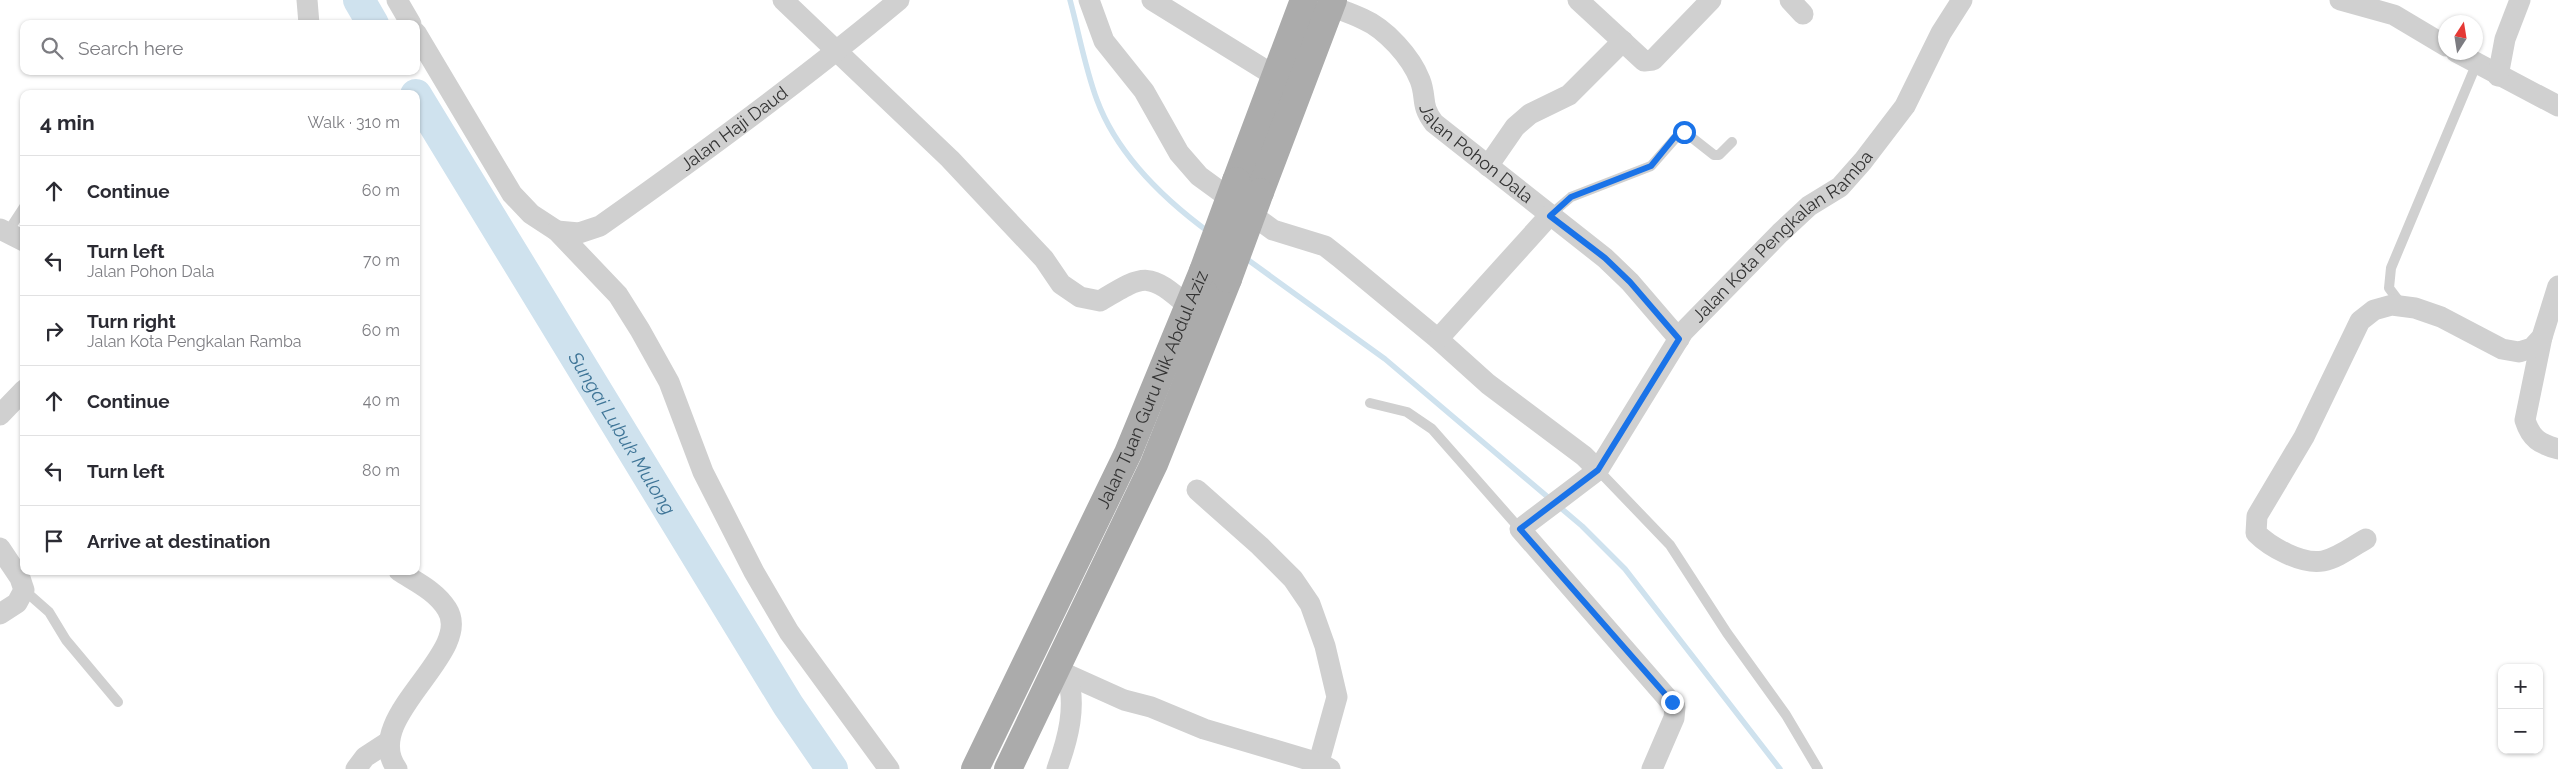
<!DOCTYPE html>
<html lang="en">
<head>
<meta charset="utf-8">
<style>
	:root { --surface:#fff; --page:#f7f7f7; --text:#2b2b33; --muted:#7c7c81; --line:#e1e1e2 }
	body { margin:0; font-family:Raleway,sans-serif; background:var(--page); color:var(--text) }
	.controls { position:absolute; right:15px; bottom:15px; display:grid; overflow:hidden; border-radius:10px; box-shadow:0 1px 4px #0004 }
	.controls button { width:45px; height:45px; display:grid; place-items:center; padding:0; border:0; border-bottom:1px solid var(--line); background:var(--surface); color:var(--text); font:25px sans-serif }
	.compass { position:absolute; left:2438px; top:15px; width:45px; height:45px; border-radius:50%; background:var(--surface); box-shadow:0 1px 4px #0004; rotate:12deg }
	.stop { position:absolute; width:15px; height:15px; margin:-11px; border:4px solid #1a73e8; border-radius:50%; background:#fff }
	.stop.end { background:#1a73e8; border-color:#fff; box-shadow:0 1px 5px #0008 }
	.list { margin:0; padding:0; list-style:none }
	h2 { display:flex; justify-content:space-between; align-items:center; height:65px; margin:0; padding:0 20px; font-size:21px }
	h2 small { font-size:16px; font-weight:400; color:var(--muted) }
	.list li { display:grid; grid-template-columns:32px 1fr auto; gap:15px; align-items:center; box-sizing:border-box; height:70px; padding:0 20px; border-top:1px solid var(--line) }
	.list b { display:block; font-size:19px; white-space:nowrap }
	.list p { margin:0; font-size:16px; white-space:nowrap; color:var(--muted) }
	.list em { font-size:16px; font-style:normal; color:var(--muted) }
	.icon { flex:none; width:28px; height:28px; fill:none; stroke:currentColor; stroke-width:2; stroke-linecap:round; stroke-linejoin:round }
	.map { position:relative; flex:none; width:2558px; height:769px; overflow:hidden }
	.search { position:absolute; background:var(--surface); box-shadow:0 1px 4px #0004; left:20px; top:20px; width:400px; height:55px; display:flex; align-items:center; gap:12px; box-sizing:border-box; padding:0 18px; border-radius:10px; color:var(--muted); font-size:19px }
	.panel { position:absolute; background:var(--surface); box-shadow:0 1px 4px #0004; left:20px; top:90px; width:400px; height:485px; border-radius:10px }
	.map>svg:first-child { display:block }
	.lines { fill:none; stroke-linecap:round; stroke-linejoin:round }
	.stream { stroke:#cfe2ee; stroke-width:5.5 }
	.river { stroke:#cfe2ee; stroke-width:32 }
	.lane { stroke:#d0d0d0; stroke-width:10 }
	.street { stroke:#d0d0d0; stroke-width:21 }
	.primary { stroke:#ababab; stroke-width:28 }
	.primary-bridge { stroke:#ababab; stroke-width:28 }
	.route { stroke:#1a73e8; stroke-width:6 }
	.labels { text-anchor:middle; stroke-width:5; stroke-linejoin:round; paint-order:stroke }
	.street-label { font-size:18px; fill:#333; stroke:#fff }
	.water-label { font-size:19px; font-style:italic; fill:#3f7597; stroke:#fff }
</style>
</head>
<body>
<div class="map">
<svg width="2558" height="769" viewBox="0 0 2558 769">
	<rect width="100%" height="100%" fill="#fff"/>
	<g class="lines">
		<path class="stream" d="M1070,0C1079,33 1085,68 1097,100C1117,154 1165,200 1210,233
			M1244,257L1385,359L1582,526L1625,569L1780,769"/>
		<g class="river">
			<path d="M359,0L373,24"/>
			<path id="s1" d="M416,95L788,705L832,769"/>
		</g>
		<path class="lane" d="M1550,215L1571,197L1651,166L1680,133H1686L1714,155H1719L1732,142
			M7,233L24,207
			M2401,304L2389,288L2391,268L2476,65
			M1370,403L1407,412L1432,429L1520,529
			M1598,470L1670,545L1727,633L1786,715L1818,769
			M24,590L49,612L66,640L118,702"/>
		<g class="street">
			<path d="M307,0L309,24"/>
			<path d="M397,0L411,24"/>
			<path d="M783,0L950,159L1044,259L1061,284L1080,297L1100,301C1145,274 1148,271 1189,307"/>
			<path d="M1089,0L1104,41L1144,91L1179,153L1199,176L1273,230L1325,246L1339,257L1438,339L1488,384L1584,456L1598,470"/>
			<path d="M1152,0L1275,76"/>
			<path d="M1578,0L1644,61L1653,60L1711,0"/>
			<path d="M1790,0L1803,14"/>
			<path d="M2340,0L2394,15L2446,46"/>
			<path id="s2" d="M1330,6C1341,10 1353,14 1363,19C1386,29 1411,57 1420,80C1427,98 1420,105 1434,123L1605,258L1630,282L1679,339"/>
			<path d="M416,33L512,194L531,214L557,231L618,295L640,330L669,382L703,472L754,572L789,632L889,769"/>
			<path d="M2456,52L2558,106"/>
			<path d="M2498,76L2505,39L2520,0"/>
			<path d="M1488,166L1515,127L1530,114L1569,95L1623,41"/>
			<path d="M0,229L24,241"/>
			<path id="s3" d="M557,231L579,233L600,226C702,154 803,80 899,0"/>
			<path d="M2542,337L2525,420C2531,439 2540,444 2558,449"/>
			<path d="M1438,339L1550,215"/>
			<path d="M0,415L24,390"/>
			<path d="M1197,490L1260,546L1293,579L1310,604L1325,646L1337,697L1317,769"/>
			<path d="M2366,539C2353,546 2338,558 2323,561C2302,565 2270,547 2256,533L2257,516L2304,437L2360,321L2374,310L2392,305L2415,308L2441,317L2502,349L2519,352L2532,348L2542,337L2558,286"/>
			<path d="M0,548L20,578L24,590L17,603L0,614"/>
			<path d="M1055,669L1124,700L1151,707L1204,729L1319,763L1330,769"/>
			<path d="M356,769L365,757L388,742"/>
			<path d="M397,769C359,718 475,653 447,609C436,591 416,582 399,571"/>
			<path d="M1057,769C1068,739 1077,706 1067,674"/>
			<path id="s4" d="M1652,769L1674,718L1675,707L1520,529L1598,470L1683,332L1780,233L1809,206L1840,187L1863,161L1905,106L1941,33L1962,0"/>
		</g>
		<g class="primary">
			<path d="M1236,181L1304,0"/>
			<path d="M1260,192L1333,0"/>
			<path id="s5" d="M975,769L1128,453L1203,271"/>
			<path d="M1008,769L1154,464L1228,279"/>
		</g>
		<path class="primary-bridge" d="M1203,271L1236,181
			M1228,279L1260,192"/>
	</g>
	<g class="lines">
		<path class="route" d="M1672,702L1520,529L1598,470L1679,339L1630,282L1605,258L1550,216L1571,197L1651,166L1677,134L1684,132"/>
	</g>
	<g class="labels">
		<g class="street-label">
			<text dy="6" stroke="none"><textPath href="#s3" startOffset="210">Jalan Haji Daud</textPath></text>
			<text dy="6" stroke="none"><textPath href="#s2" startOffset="218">Jalan Pohon Dala</textPath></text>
			<text dy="6" stroke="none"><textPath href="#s4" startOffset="701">Jalan Kota Pengkalan Ramba</textPath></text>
			<text dy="6" stroke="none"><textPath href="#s5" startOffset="419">Jalan Tuan Guru Nik Abdul Aziz</textPath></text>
		</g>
		<g class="water-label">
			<text dy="7" stroke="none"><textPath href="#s1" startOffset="396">Sungai Lubuk Mulong</textPath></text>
		</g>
	</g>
</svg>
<div class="controls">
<button>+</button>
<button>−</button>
</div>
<svg class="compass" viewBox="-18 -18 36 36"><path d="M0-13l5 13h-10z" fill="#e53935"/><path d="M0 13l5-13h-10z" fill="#7c7c81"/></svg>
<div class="stop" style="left:1684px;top:132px"></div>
<div class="stop end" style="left:1672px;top:702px"></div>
<div class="search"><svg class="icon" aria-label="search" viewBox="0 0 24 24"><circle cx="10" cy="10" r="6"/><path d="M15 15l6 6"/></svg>Search here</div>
<section class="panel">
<h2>4 min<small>Walk · 310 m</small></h2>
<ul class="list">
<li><svg class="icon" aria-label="ahead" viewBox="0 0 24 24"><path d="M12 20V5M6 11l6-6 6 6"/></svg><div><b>Continue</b></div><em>60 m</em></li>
<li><svg class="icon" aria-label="left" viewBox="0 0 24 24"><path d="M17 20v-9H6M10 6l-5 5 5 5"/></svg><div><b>Turn left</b><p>Jalan Pohon Dala</p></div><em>70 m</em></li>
<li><svg class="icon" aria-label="right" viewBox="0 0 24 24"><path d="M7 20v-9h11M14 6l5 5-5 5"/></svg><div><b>Turn right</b><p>Jalan Kota Pengkalan Ramba</p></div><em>60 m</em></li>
<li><svg class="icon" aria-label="ahead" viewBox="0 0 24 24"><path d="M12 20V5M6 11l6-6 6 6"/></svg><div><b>Continue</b></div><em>40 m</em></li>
<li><svg class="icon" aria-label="left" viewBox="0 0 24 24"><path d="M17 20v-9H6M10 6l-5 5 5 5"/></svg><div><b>Turn left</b></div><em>80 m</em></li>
<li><svg class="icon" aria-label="arrive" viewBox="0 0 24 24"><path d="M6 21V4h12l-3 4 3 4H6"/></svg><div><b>Arrive at destination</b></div></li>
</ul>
</section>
</div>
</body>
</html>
